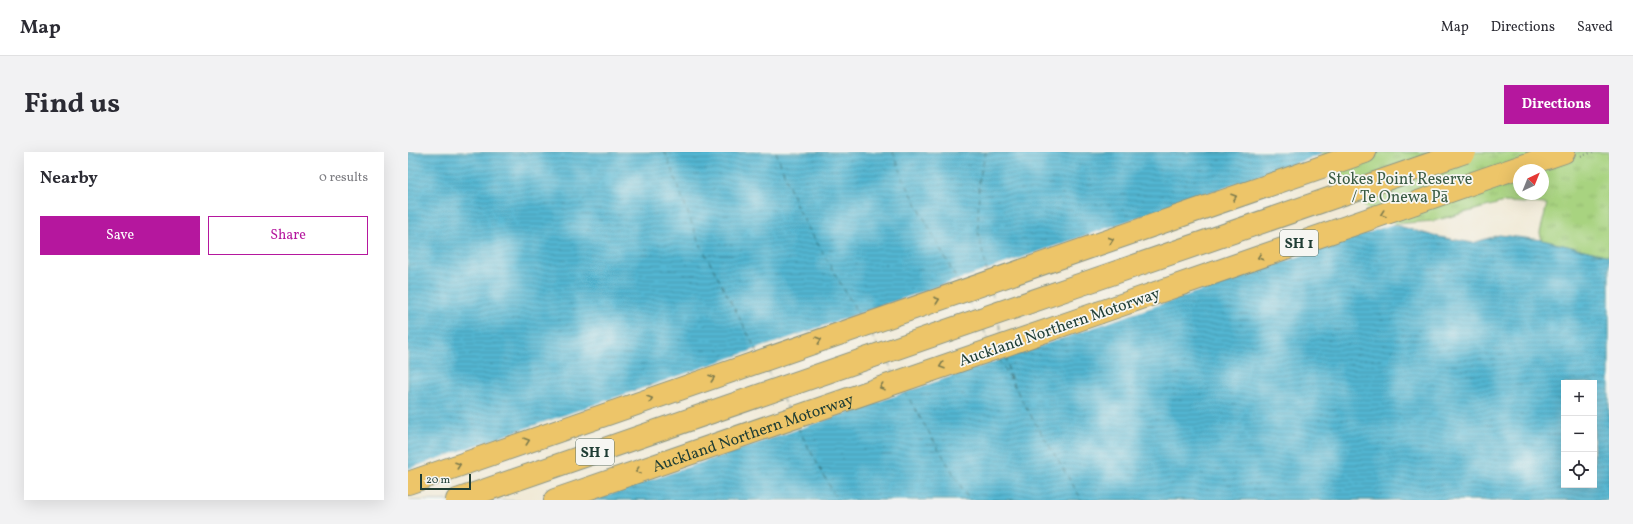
<!DOCTYPE html>
<html lang="en">
<head>
<meta charset="utf-8">
<style>
	:root { --surface:#fff; --page:#f2f2f3; --text:#2b2b33; --muted:#7c7c81; --line:#e1e1e2; --accent:#b5179e }
	body { margin:0; font-family:Vollkorn,serif; background:var(--page); color:var(--text) }
	.controls { position:absolute; right:12px; bottom:12px; display:grid; overflow:hidden; border-radius:0px; box-shadow:0 4px 16px #0002 }
	.controls button { width:36px; height:36px; display:grid; place-items:center; padding:0; border:0; border-bottom:1px solid var(--line); background:var(--surface); color:var(--text); font:20px sans-serif }
	.compass { position:absolute; left:1105px; top:12px; width:36px; height:36px; border-radius:50%; background:var(--surface); box-shadow:0 4px 16px #0002; rotate:43deg }
	.scale { position:absolute; left:12px; bottom:10px; width:51px; box-sizing:border-box; padding-left:4px; border:2px solid #1f3d34; border-top:0; font-size:11px; line-height:14px; white-space:nowrap; color:#1f3d34; -webkit-text-stroke:3px #f6f6f2; paint-order:stroke }
	.list { margin:0; padding:0; list-style:none }
	h2 { display:flex; justify-content:space-between; align-items:center; height:52px; margin:0; padding:0 16px; font-size:17px }
	h2 small { font-size:13px; font-weight:400; color:var(--muted) }
	.actions { display:flex; gap:8px; padding:12px 16px }
	.actions a { flex:1; padding:9px 0; border:1px solid var(--accent); border-radius:0px; text-align:center; font-size:14px; color:var(--accent) }
	.actions .main { background:var(--accent); color:#fff }
	.icon { flex:none; width:22px; height:22px; fill:none; stroke:currentColor; stroke-width:2; stroke-linecap:round; stroke-linejoin:round }
	.map { position:relative; flex:none; width:1201px; height:348px; overflow:hidden; border-radius:0px }
	header { display:flex; align-items:center; gap:24px; box-sizing:border-box; height:56px; padding:0 20px; background:var(--surface); border-bottom:1px solid var(--line) }
	header strong { font-size:19px }
	nav { display:flex; gap:22px; margin-inline-start:auto; font-size:14px }
	.intro { display:flex; align-items:center; justify-content:space-between; box-sizing:border-box; height:96px; padding:0 24px }
	h1 { margin:0; font-size:28px }
	.button { padding:10px 18px; border-radius:0px; background:var(--accent); color:#fff; font-size:14px; font-weight:700 }
	main { display:flex; gap:24px; padding:0 24px }
	aside { flex:1; background:var(--surface); border-radius:0px; box-shadow:0 4px 16px #0002 }
	.map>svg:first-child { display:block }
	.park { fill:url(#park-tufts); stroke:#64885a; fill-rule:evenodd }
	.water { fill:url(#water-rules); stroke:#397a83; fill-rule:evenodd }
	.pier { fill:#f1ead7 }
	.lines { fill:none; stroke-linecap:round; stroke-linejoin:round }
	.ferry { stroke:#2c5b5c; stroke-width:1; stroke-dasharray:5 4; stroke-linecap:butt }
	.motorway-casing { stroke:#889486; stroke-width:24 }
	.path { stroke:#889486; stroke-width:2.5; stroke-dasharray:1 3; stroke-linecap:butt }
	.motorway { stroke:#edc569; stroke-width:22 }
	.motorway-bridge-casing { stroke:#889486; stroke-width:24; stroke-linecap:butt }
	.motorway-bridge { stroke:#edc569; stroke-width:22 }
	.oneway { stroke:#7c7a4c }
	.labels { text-anchor:middle; stroke-width:3.5; stroke-linejoin:round; paint-order:stroke }
	.shield { fill:#f6f6f2; stroke:#60746d; stroke-width:1 }
	.shield-label { font-size:15px; font-weight:bold; fill:#1f3d34 }
	.park-label { font-size:16px; fill:#3a5b43; stroke:#f6f6f2 }
	.street-label { font-size:16px; fill:#1f3d34; stroke:#f6f6f2 }
</style>
</head>
<body>
<header>
<strong>Map</strong>
<nav><a>Map</a><a>Directions</a><a>Saved</a></nav>
</header>
<div class="intro"><h1>Find us</h1><a class="button">Directions</a></div>
<main>
<aside>
<h2>Nearby<small>0 results</small></h2>
<ul class="list">
</ul>
<div class="actions"><a class="main">Save</a><a>Share</a></div>
</aside>
<div class="map">
<svg width="1201" height="348" viewBox="0 0 1201 348">
	<defs>
		<pattern id="park-tufts" width="24" height="20" patternUnits="userSpaceOnUse"><rect width="24" height="20" fill="#a8d380"/><path d="M3 7l-1-3M5 7V3M7 7l1-3M15 17l-1-3M17 17v-4M19 17l1-3" fill="none" stroke="#90b66f"/></pattern>
		<pattern id="water-rules" width="6" height="5" patternUnits="userSpaceOnUse"><rect width="6" height="5" fill="#53b6d2"/><path d="M0 2.5h6" fill="none" stroke="#4495ab"/></pattern>
	</defs>
	<rect width="100%" height="100%" fill="#f6f6f2"/>
	<filter id="ink" filterUnits="userSpaceOnUse"><feTurbulence type="fractalNoise" baseFrequency=".025" numOctaves="2"/><feDisplacementMap in="SourceGraphic" scale="8" xChannelSelector="R" yChannelSelector="G"/><feConvolveMatrix kernelMatrix="1 2 1 2 8 2 1 2 1" color-interpolation-filters="sRGB"/></filter>
	<filter id="wash" filterUnits="userSpaceOnUse"><feTurbulence type="fractalNoise" baseFrequency=".012" numOctaves="4" result="noise"/><feDisplacementMap in="SourceGraphic" scale="16" xChannelSelector="R" yChannelSelector="G"/><feGaussianBlur stdDeviation="0.9" result="paint"/><feColorMatrix in="noise" values="0 0 0 0 0 0 0 0 0 0 0 0 0 0 0 0 0 1.4 0 .05"/><feComposite in="paint" operator="in"/></filter>
	<g filter="url(#wash)">
		<rect width="100%" height="100%" fill="#f1ead7"/>
		<path class="park" d="M913,0H1201V104L1134,88L1132,81L1139,52L1096,50L1026,69L984,72L948,52L927,35L913,12ZM1111,18H1135V42H1111Z"/>
		<path class="water" d="M0,0H913V12L927,35L948,52L984,72L1026,84L1065,91L1091,83L1134,88L1201,104V348H0ZM1156,231H1186V333H1156Z"/>
		<path class="pier" d="M915,2V12L929,33L949,51L988,71L184,348H0V317Z"/>
		<g class="lines">
			<path class="ferry" d="M257,0L290,88L349,199
				M368,0L391,60L451,163
				M485,0L497,30L550,130
				M578,0L571,28L570,79L579,120
				M584,140L586,151
				M560,149L565,158
				M591,172L593,182
				M575,177L581,188
				M463,183L469,192
				M598,205L601,222L614,249L674,348
				M591,207L609,239
				M480,210L485,220
				M359,218L364,227
				M497,240L561,348
				M374,246L380,257
				M390,276L429,348"/>
		</g>
	</g>
	<g filter="url(#ink)">
		<g class="lines">
			<g class="motorway-casing">
				<g id="motorway">
					<path d="M1091,22L1156,0"/>
					<path d="M0,331L957,0"/>
					<path d="M49,348L677,131"/>
					<path id="s1" d="M147,348L690,161"/>
				</g>
			</g>
			<path class="path" d="M1173,4L1185,0"/>
			<use href="#motorway" class="motorway"/>
			<g class="motorway-bridge-casing">
				<path id="motorway-bridge" d="M677,131L1057,0
					M690,161L1091,22"/>
			</g>
			<use href="#motorway-bridge" class="motorway-bridge"/>
		</g>
		<defs><path id="oneway-chevron" d="M-2-3.5L2.5 0L-2 3.5" fill="none" stroke-width="1.6" stroke-linecap="round" stroke-linejoin="round"/></defs>
		<g class="oneway">
			<use href="#oneway-chevron" transform="translate(826 45) rotate(-19)"/>
			<use href="#oneway-chevron" transform="translate(975 62) rotate(161)"/>
			<use href="#oneway-chevron" transform="translate(703 88) rotate(-19)"/>
			<use href="#oneway-chevron" transform="translate(852 105) rotate(161)"/>
			<use href="#oneway-chevron" transform="translate(529 148) rotate(-19)"/>
			<use href="#oneway-chevron" transform="translate(411 188) rotate(-19)"/>
			<use href="#oneway-chevron" transform="translate(534 214) rotate(161)"/>
			<use href="#oneway-chevron" transform="translate(304 226) rotate(-19)"/>
			<use href="#oneway-chevron" transform="translate(474 235) rotate(161)"/>
			<use href="#oneway-chevron" transform="translate(242 247) rotate(-19)"/>
			<use href="#oneway-chevron" transform="translate(119 289) rotate(-19)"/>
			<use href="#oneway-chevron" transform="translate(50 313) rotate(-19)"/>
			<use href="#oneway-chevron" transform="translate(230 319) rotate(161)"/>
		</g>
	</g>
	<g class="labels">
		<g class="shield">
			<rect x="872" y="78" width="38" height="26" rx="3"/>
			<rect x="168" y="287" width="38" height="26" rx="3"/>
		</g>
		<g class="shield-label">
			<text x="891" y="96">SH 1</text>
			<text x="187" y="305">SH 1</text>
		</g>
		<g class="park-label">
			<text x="992" y="32">Stokes Point Reserve<tspan x="992" dy="18">/ Te Onewa Pā</tspan></text>
		</g>
		<g class="street-label">
			<text transform="translate(651 174) rotate(-19)" y="6">Auckland Northern Motorway</text>
			<text dy="6" stroke="none"><textPath href="#s1" startOffset="209">Auckland Northern Motorway</textPath></text>
		</g>
	</g>
</svg>
<div class="controls">
<button>+</button>
<button>−</button>
<button><svg class="icon" aria-label="locate" viewBox="0 0 24 24"><circle cx="12" cy="12" r="6"/><path d="M12 2v4M12 18v4M2 12h4M18 12h4"/></svg></button>
</div>
<svg class="compass" viewBox="-18 -18 36 36"><path d="M0-13l5 13h-10z" fill="#e53935"/><path d="M0 13l5-13h-10z" fill="#7c7c81"/></svg>
<div class="scale">20 m</div>
</div>
</main>
</body>
</html>
